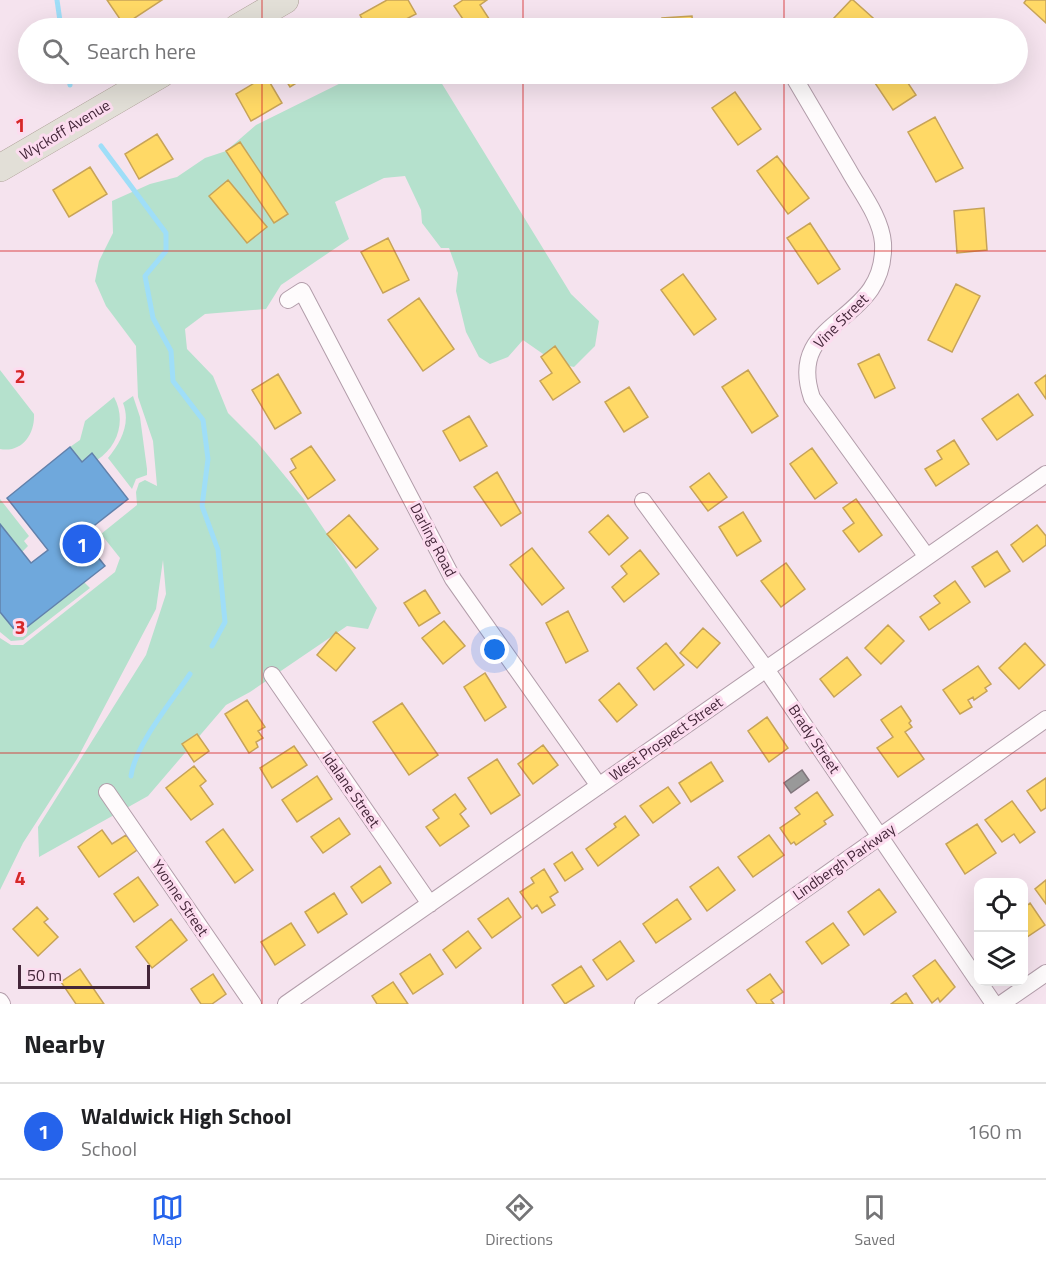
<!DOCTYPE html>
<html lang="en">
<head>
<meta charset="utf-8">
<style>
	:root { --surface:#fff; --page:#f6f6f6; --text:#202124; --muted:#757577; --line:#e0e0e0; --accent:#2563eb }
	body { margin:0; font-family:"Titillium Web",sans-serif; background:var(--page); color:var(--text) }
	.controls { position:absolute; right:18px; bottom:18px; display:grid; overflow:hidden; border-radius:12px; box-shadow:0 6px 24px #0002 }
	.controls button { width:54px; height:54px; display:grid; place-items:center; padding:0; border:0; border-bottom:2px solid var(--line); background:var(--surface); color:var(--text); font:30px sans-serif }
	.scale { position:absolute; left:18px; bottom:15px; width:132px; box-sizing:border-box; padding-left:6px; border:3px solid #442639; border-top:0; font-size:16px; line-height:21px; white-space:nowrap; color:#442639; -webkit-text-stroke:4px #fcdcef; paint-order:stroke }
	.you { position:absolute; left:495px; top:650px; width:21px; height:21px; margin:-15px; border:4px solid #fff; border-radius:50%; background:#1a73e8; box-shadow:0 0 0 9px #1a73e833 }
	.badge { display:grid; place-items:center; width:39px; height:39px; border-radius:50%; background:var(--accent); color:#fff; font-size:20px; font-weight:700 }
	.pin { position:absolute; translate:-50% -50%; border:3px solid #fff; box-shadow:0 2px 6px #0006 }
	.list { margin:0; padding:0; list-style:none }
	h2 { display:flex; justify-content:space-between; align-items:center; height:78px; margin:0; padding:0 24px; font-size:26px }
	h2 small { font-size:20px; font-weight:400; color:var(--muted) }
	.list li { display:grid; grid-template-columns:39px 1fr auto; gap:18px; align-items:center; box-sizing:border-box; height:96px; padding:0 24px; border-top:2px solid var(--line) }
	.list b { display:block; font-size:22px; white-space:nowrap }
	.list p { margin:0; font-size:20px; white-space:nowrap; color:var(--muted) }
	.list em { font-size:20px; font-style:normal; color:var(--muted) }
	.icon { flex:none; width:33px; height:33px; fill:none; stroke:currentColor; stroke-width:2; stroke-linecap:round; stroke-linejoin:round }
	.map { position:relative; flex:none; width:1046px; height:1004px; overflow:hidden }
	.search { position:absolute; background:var(--surface); box-shadow:0 6px 24px #0002; left:18px; right:18px; top:18px; height:66px; display:flex; align-items:center; gap:15px; box-sizing:border-box; padding:0 21px; border-radius:33px; color:var(--muted); font-size:22px }
	.sheet { height:174px; background:var(--surface) }
	nav { display:flex; justify-content:space-around; align-items:center; box-sizing:border-box; height:84px; border-top:2px solid var(--line); background:var(--surface); font-size:16px; color:var(--muted) }
	nav a { display:grid; justify-items:center; gap:3px }
	nav .on { color:var(--accent) }
	.map>svg:first-child { display:block }
	.green { fill:#b5e1cd }
	.homes { fill:#ffd966; stroke:#c7a358; stroke-width:1.5 }
	.schools { fill:#6fa8dc; stroke:#6281ab; stroke-width:1.5 }
	.industry { fill:#999; stroke:#80767c; stroke-width:1.5 }
	.lines { fill:none; stroke-linecap:round; stroke-linejoin:round }
	.stream { stroke:#9fdef8; stroke-width:5 }
	.street-casing { stroke:#b29daa; stroke-width:18 }
	.primary-casing { stroke:#a79a90; stroke-width:28 }
	.street { stroke:#fefbfc; stroke-width:16 }
	.primary { stroke:#e2dfd7; stroke-width:27 }
	.grid { fill:none; stroke:#d62828; stroke-width:1.5; stroke-opacity:0.55 }
	.labels { text-anchor:middle; stroke-width:6; stroke-linejoin:round; paint-order:stroke }
	.street-label { font-size:15px; fill:#442639; stroke:#fcdcef }
	.grid-label { font-size:20px; text-anchor:middle; font-weight:bold; fill:#d62828; stroke:#fcdcef; stroke-width:6; stroke-linejoin:round; paint-order:stroke }
</style>
</head>
<body>
<div class="map">
<svg width="1046" height="1004" viewBox="0 0 1046 1004">
	<rect width="100%" height="100%" fill="#f5e3ee"/>
	<path class="green" d="M359,74H436L571,294L599,321L595,346L574,367L556,363L523,340L508,357L490,364L479,357L466,332L456,291L458,273L449,248H441L422,223L421,210L405,176L384,178L335,202L349,239L281,285L266,309L205,314L185,329L187,349L213,376L228,413L257,442L303,498L377,608L368,629L347,626L250,692L226,705L148,796L39,857L38,827L146,655L166,594L163,560L156,609L77,759L23,843L0,890V638L11,645H23L115,572L120,558L101,534L137,505L136,492L139,483L145,480L157,486L153,441L138,397L136,346L106,306L95,281L99,261L113,233L112,201L150,184L177,177L205,158L226,151L256,125Z
		M0,370L34,414C35,434 22,453 0,449Z
		M133,396L140,417L147,469V475L136,479L132,489L108,458C121,442 131,423 123,403Z
		M114,397C126,419 119,446 97,460L92,454L82,462L70,447L80,440L85,421Z
		M0,499L29,536L24,541L28,546L22,552L0,524Z
		M84,582L90,588L23,640L11,641L0,632V612L18,634Z"/>
	<path class="homes" d="M107,0H162L124,25Z
		M387,0H408L416,14L389,28H367L360,15Z
		M463,0H487L480,5L495,28H469L454,6Z
		M851,0H853L882,26L880,28H845L834,18Z
		M1026,0H1046V23L1024,3Z
		M692,16L693,28H663L662,18Z
		M282,74H311L290,87Z
		M869,74H902L916,95L893,110Z
		M266,76L282,103L251,121L236,94Z
		M735,92L761,129L738,145L712,108Z
		M935,117L963,168L936,182L908,132Z
		M157,134L173,159L139,179L125,154Z
		M240,142L288,214L274,223L226,151Z
		M777,156L809,198L788,214L757,171Z
		M90,167L107,194L69,217L53,190Z
		M228,180L267,227L247,243L209,196Z
		M984,208L987,250L957,253L954,211Z
		M810,223L840,269L818,284L787,238Z
		M388,238L409,280L383,293L361,252Z
		M683,274L716,319L694,335L661,290Z
		M956,284L980,296L952,352L928,340Z
		M419,298L454,349L423,371L388,320Z
		M555,346L580,382L553,400L540,381L552,373L541,357Z
		M879,354L895,388L875,398L858,364Z
		M748,370L778,416L752,433L722,387Z
		M278,374L301,413L275,429L252,390Z
		M1046,375V399L1035,383Z
		M629,387L648,417L624,432L605,402Z
		M1018,394L1033,415L997,440L982,419Z
		M469,416L487,446L460,461L443,431Z
		M954,440L969,464L936,486L925,469L942,459L937,451Z
		M311,446L335,480L308,499L290,472L296,468L291,459Z
		M812,448L837,483L815,499L790,464Z
		M497,472L521,513L501,526L474,487Z
		M709,473L727,497L708,511L690,487Z
		M856,499L882,535L859,552L843,531L854,523L843,508Z
		M743,512L761,541L737,556L719,527Z
		M349,515L378,549L356,568L327,534Z
		M608,515L628,538L609,555L589,532Z
		M1037,525L1046,536V545L1023,562L1011,545Z
		M532,548L564,588L542,605L510,565Z
		M640,550L659,574L624,602L612,587L627,574L621,566Z
		M997,551L1010,571L985,587L972,567Z
		M786,563L805,589L781,607L761,581Z
		M955,581L970,602L929,630L920,617L940,603L934,596Z
		M425,590L440,613L419,626L404,603Z
		M568,611L588,651L566,663L546,623Z
		M444,621L465,646L443,664L422,638Z
		M888,625L904,641L881,664L865,648Z
		M703,628L720,643L697,668L680,653Z
		M336,632L355,648L336,671L317,655Z
		M666,643L684,665L654,690L637,668Z
		M1025,643L1045,665L1019,689L999,668Z
		M847,657L861,675L834,697L820,679Z
		M978,666L991,684L985,688L987,691L974,700L973,697L968,700L972,707L960,714L943,690Z
		M485,673L506,707L485,721L464,687Z
		M619,683L637,705L617,722L599,700Z
		M247,700L265,727L258,731L263,738L256,742L258,747L249,753L225,714Z
		M402,703L438,755L409,775L373,722Z
		M901,706L911,721L909,723L912,727L905,732L924,759L898,777L877,748L893,737L881,720Z
		M767,717L788,748L769,762L748,731Z
		M197,734L209,751L194,762L182,744Z
		M543,745L558,765L533,784L518,764Z
		M294,746L307,765L272,788L260,768Z
		M497,759L520,795L491,814L468,778Z
		M711,762L723,781L691,802L679,783Z
		M194,766L206,781L200,786L213,804L191,820L166,788Z
		M317,776L332,799L297,822L282,800Z
		M1046,778V808L1041,811L1027,791Z
		M668,787L680,803L653,823L640,806Z
		M817,792L833,815L824,821L826,824L796,845L794,842L791,844L780,828L800,814L795,808Z
		M455,794L466,809L460,814L469,826L440,846L426,827L439,818L433,810Z
		M1012,801L1035,832L1020,843L1014,834L1002,842L985,820Z
		M625,816L639,835L598,866L586,849L616,827L614,824Z
		M339,818L350,834L323,853L311,837Z
		M977,824L996,853L965,874L946,844Z
		M223,829L253,870L235,883L206,842Z
		M102,830L112,844L126,835L137,850L99,877L78,847Z
		M769,835L784,855L753,877L738,857Z
		M572,852L583,869L565,881L554,864Z
		M380,866L391,883L362,903L351,887Z
		M718,867L735,890L707,911L690,887Z
		M544,869L558,892L550,897L555,905L542,913L537,905L532,909L520,892L534,883L531,878Z
		M138,877L158,905L134,922L114,894Z
		M1046,880V904L1035,889Z
		M879,889L896,912L864,935L848,912Z
		M334,893L347,914L318,933L305,912Z
		M508,898L521,917L492,938L478,919Z
		M677,899L691,919L656,943L643,924Z
		M1030,903L1045,925L1024,939V908Z
		M37,907L48,919L44,922L58,937L38,956L13,929Z
		M171,919L187,940L152,968L136,947Z
		M291,923L305,945L275,965L261,942Z
		M833,923L849,945L822,964L806,942Z
		M468,931L481,948L456,968L443,950Z
		M620,941L634,961L607,980L593,960Z
		M430,954L443,974L413,994L400,974Z
		M935,960L955,987L940,1002L938,998L932,1003L913,976Z
		M581,966L594,986L565,1004L552,985Z
		M80,969L104,1004H76L61,982Z
		M213,974L226,994L212,1004H201L191,989Z
		M770,974L783,992L771,1000L774,1004H757L747,990Z
		M393,982L408,1004H377L372,996Z
		M906,993L913,1004H891Z"/>
	<path class="schools" d="M70,447L82,462L92,453L128,499L81,536L105,566L18,634L0,612V524L31,563L48,550L7,498Z"/>
	<path class="industry" d="M802,770L809,780L791,793L784,783Z"/>
	<g class="lines">
		<path class="stream" d="M57,0L61,28
			M68,74L70,85
			M101,146L166,233V251L145,276L153,318L171,351L173,381L203,420L208,459L202,506L218,550L225,622L212,646
			M131,776C135,745 172,701 190,674"/>
		<g class="street-casing">
			<path id="street" d="M792,74C810,105 829,137 848,169C860,191 881,217 883,243C887,326 784,316 812,398L927,557
				M288,300L302,291L453,579L599,786
				M643,501L766,669L978,981
				M272,675L430,904
				M107,792L253,1004
				M979,982L994,1004
				M0,1001L2,1004
				M286,1004L1046,474
				M643,1004L1046,719
				M1001,1004L1046,973"/>
		</g>
		<g class="primary-casing">
			<path id="primary" d="M237,28L285,0
				M0,168L161,74"/>
		</g>
		<use href="#street" class="street"/>
		<use href="#primary" class="primary"/>
	</g>
	<path class="grid" d="M262,0V28M523,0V28M784,0V28M262,74V1004M523,74V1004M784,74V1004M0,251H1046M0,502H1046M0,753H1046"/>
	<g class="labels">
		<g class="street-label">
			<text transform="translate(65 130) rotate(-31)" y="5">Wyckoff Avenue</text>
			<text transform="translate(841 321) rotate(-45)" y="5">Vine Street</text>
			<text transform="translate(433 540) rotate(62)" y="5">Darling Road</text>
			<text transform="translate(666 739) rotate(-35)" y="5">West Prospect Street</text>
			<text transform="translate(814 739) rotate(56)" y="5">Brady Street</text>
			<text transform="translate(351 790) rotate(55)" y="5">Idalane Street</text>
			<text transform="translate(844 862) rotate(-35)" y="5">Lindbergh Parkway</text>
			<text transform="translate(180 898) rotate(56)" y="5">Yvonne Street</text>
		</g>
	</g>
	<g class="grid-label">
		<text x="20" y="132">1</text>
		<text x="20" y="383">2</text>
		<text x="20" y="634">3</text>
		<text x="20" y="885">4</text>
	</g>
</svg>
<div class="controls">
<button><svg class="icon" aria-label="locate" viewBox="0 0 24 24"><circle cx="12" cy="12" r="6"/><path d="M12 2v4M12 18v4M2 12h4M18 12h4"/></svg></button>
<button><svg class="icon" aria-label="layers" viewBox="0 0 24 24"><path d="M12 4l9 5-9 5-9-5zM3 14l9 5 9-5"/></svg></button>
</div>
<div class="scale">50 m</div>
<div class="you"></div>
<div class="pin badge" style="left:82px;top:544px">1</div>
<div class="search"><svg class="icon" aria-label="search" viewBox="0 0 24 24"><circle cx="10" cy="10" r="6"/><path d="M15 15l6 6"/></svg>Search here</div>
</div>
<section class="sheet">
<h2>Nearby<small></small></h2>
<ul class="list">
<li><span class="badge">1</span><div><b>Waldwick High School</b><p>School</p></div><em>160 m</em></li>
</ul>
</section>
<nav>
<a class="on"><svg class="icon" aria-label="map" viewBox="0 0 24 24"><path d="M3 6l6-2 6 2 6-2v14l-6 2-6-2-6 2zM9 4v14M15 6v14"/></svg>Map</a>
<a><svg class="icon" aria-label="directions" viewBox="0 0 24 24"><path d="M12 3l9 9-9 9-9-9zM9 14v-3h6M13 9l2 2-2 2"/></svg>Directions</a>
<a><svg class="icon" aria-label="saved" viewBox="0 0 24 24"><path d="M7 4h10v16l-5-4-5 4z"/></svg>Saved</a>
</nav>
</body>
</html>
